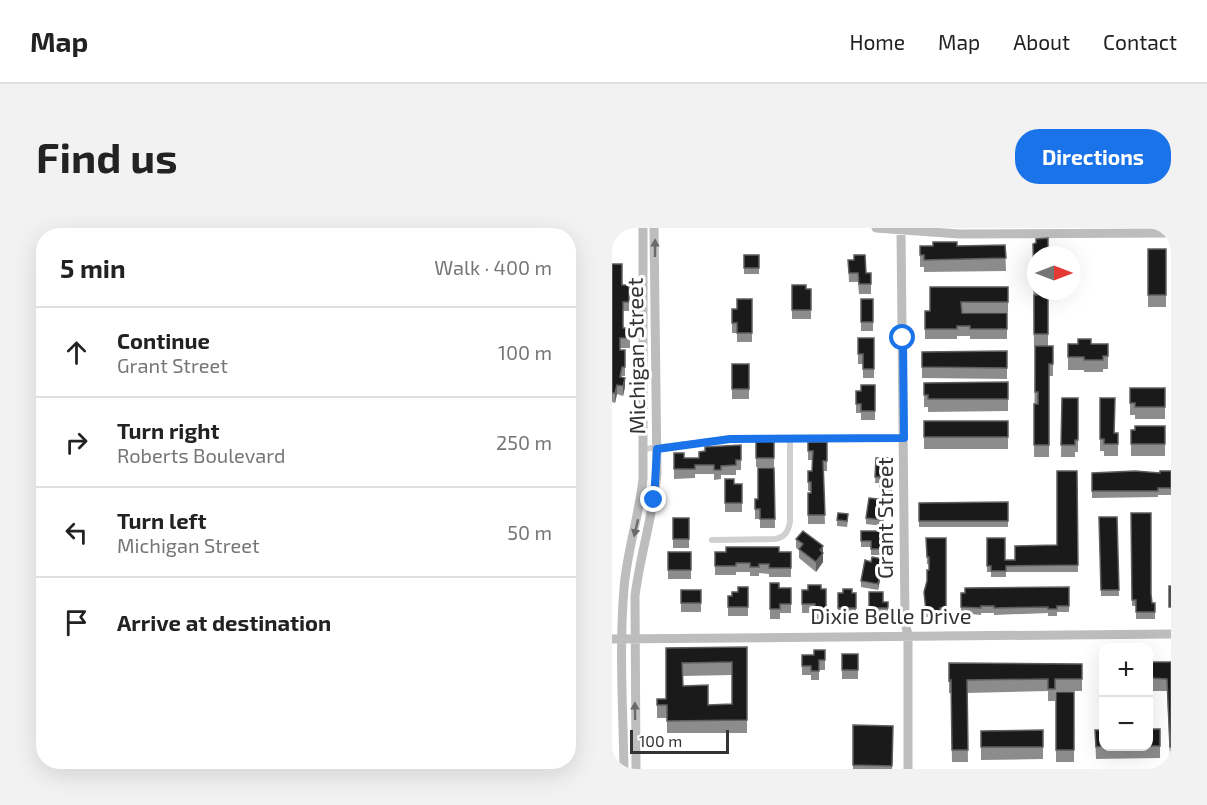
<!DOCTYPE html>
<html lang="en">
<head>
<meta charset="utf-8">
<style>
	:root { --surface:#fff; --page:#f2f2f2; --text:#222; --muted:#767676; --line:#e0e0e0; --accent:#1a73e8 }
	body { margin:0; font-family:"Exo 2",sans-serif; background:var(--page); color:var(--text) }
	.controls { position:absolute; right:18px; bottom:18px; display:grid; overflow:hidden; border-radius:12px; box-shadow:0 6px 24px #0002 }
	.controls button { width:54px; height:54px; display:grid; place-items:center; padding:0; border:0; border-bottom:2px solid var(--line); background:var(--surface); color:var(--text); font:30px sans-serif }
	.compass { position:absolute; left:415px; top:18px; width:54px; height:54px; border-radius:50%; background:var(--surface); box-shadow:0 6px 24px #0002; rotate:90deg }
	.scale { position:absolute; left:18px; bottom:15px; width:99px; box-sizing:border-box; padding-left:6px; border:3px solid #333; border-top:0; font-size:16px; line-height:21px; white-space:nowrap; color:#333; -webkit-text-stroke:4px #fff; paint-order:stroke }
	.stop { position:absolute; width:18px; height:18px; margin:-14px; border:4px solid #1a73e8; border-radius:50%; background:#fff }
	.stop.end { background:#1a73e8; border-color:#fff; box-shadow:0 2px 6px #0008 }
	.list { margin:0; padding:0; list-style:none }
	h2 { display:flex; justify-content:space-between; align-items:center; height:78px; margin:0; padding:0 24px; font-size:26px }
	h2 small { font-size:20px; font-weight:400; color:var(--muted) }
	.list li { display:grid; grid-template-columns:39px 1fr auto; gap:18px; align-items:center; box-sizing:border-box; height:90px; padding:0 24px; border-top:2px solid var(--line) }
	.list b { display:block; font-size:22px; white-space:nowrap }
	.list p { margin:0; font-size:20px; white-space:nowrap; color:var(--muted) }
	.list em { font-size:20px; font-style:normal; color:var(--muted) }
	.icon { flex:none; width:33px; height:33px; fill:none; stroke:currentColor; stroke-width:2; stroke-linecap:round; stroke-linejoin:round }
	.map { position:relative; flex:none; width:559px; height:541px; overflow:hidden; border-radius:24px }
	header { display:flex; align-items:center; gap:36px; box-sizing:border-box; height:84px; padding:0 30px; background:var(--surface); border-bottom:2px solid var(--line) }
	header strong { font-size:28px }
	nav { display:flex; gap:33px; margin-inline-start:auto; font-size:21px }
	.intro { display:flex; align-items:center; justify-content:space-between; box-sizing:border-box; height:144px; padding:0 36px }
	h1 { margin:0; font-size:42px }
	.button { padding:15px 27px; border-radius:24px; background:var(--accent); color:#fff; font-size:21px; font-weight:700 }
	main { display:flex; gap:36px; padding:0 36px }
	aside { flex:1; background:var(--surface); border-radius:24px; box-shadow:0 6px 24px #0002 }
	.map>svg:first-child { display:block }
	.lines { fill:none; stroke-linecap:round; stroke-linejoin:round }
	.street { stroke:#d0d0d0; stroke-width:6 }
	.secondary { stroke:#bdbdbd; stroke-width:9 }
	.wall { fill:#8c8c8c; fill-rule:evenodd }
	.shaded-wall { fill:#5f5f5f }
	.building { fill:#1a1a1a; stroke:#5f5f5f; stroke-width:1.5; fill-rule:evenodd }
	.oneway { fill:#6a6a6a }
	.route { stroke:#1a73e8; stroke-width:8 }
	.labels { text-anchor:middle; stroke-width:6; stroke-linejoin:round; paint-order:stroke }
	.street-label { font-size:22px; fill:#333; stroke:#fff }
</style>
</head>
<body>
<header>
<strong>Map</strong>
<nav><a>Home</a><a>Map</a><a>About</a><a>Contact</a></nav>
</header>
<div class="intro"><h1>Find us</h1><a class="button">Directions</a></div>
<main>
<aside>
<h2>5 min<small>Walk · 400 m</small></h2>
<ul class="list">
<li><svg class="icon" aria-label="ahead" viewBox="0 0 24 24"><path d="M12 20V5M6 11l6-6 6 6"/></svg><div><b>Continue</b><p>Grant Street</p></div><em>100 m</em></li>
<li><svg class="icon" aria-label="right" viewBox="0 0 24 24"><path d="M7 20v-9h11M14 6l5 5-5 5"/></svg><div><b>Turn right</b><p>Roberts Boulevard</p></div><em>250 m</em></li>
<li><svg class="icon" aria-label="left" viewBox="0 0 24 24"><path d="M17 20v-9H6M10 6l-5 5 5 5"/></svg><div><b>Turn left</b><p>Michigan Street</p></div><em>50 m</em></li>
<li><svg class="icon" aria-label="arrive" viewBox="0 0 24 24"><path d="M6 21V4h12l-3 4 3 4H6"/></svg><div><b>Arrive at destination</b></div></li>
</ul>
</aside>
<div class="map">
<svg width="559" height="541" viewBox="0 0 559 541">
	<rect width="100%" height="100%" fill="#fff"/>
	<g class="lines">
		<path class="street" d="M32,221L118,211L292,210
			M100,312L163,311C173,309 176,304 178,294V210"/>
		<path class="secondary" d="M264,0L347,6L559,5
			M289,3L293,393L296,408V541
			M0,411L559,406
			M12,541C11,481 7,420 12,360C15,323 27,288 31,251V0
			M24,541L23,368C28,327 41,288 45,246L42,0"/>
	</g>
	<path class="wall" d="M421,16L424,27V63H436V118H422Z
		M393,17L394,43L312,44V39H308V18Z
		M536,21H554V79H536Z
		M132,27H147V46H132Z
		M236,32L254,45H259V66H247L246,54H237Z
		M0,36L10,57H17V83H11V100H18V120H8V122H13V148H10V149L13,159L11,168L5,166L3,175L0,174Z
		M180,57L194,61H199V91H180Z
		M396,59V84H350V85H395V111H358V108H345V111H313V83H318Z
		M140,71V114H125V105H120V81H125Z
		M249,71H261V103H249Z
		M246,110H262V150H251V136H246Z
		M456,116H496V141H491V144H472V142H456Z
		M423,118H441V148H437V229H422Z
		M395,123V151L310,150V124Z
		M120,136H137V171H120Z
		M396,154V183L316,184V179H312V155Z
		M263,157V192H249V185H244V163H249Z
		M518,160H553V191H523V187H518Z
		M450,170H466V224H463V229H449Z
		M488,170L503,205H506V228H492V223H488Z
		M312,193H396V221H312Z
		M553,198V228H519V202Z
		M144,212H162V239H144Z
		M196,214H215V243H211L213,296H196V265H199V263H196V243H200L201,232H196Z
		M129,217V242H124V247H109V251L102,252V246H83V250L62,251V225L72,230H87L93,223Z
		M264,230H279L280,266H268V255H263Z
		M162,240L163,300H148V291H143V271H146Z
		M465,243L466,344H394V349H379V344H375V310L393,332H403L445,317Z
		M559,243V267H546V269L480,270V245H548Z
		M113,251L122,256H130V284H113Z
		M396,274V299H307V275Z
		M274,278L271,298L254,296V290Z
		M519,285L539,367L540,375H543V391H524V378H520Z
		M487,289H505L507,368H489Z
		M61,290H77V320H61Z
		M225,292H236L235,299L225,298Z
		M249,303H270V327H259V319H249Z
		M314,310H334V386H328V389H314L312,364L315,353L317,342V336H315Z
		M184,311L211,318V334L204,344L187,330V322L184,320Z
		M56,324H79V351H56Z
		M103,324H179V349H157V346L147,345V348H138V344H124V347H103Z
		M271,337L266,362L249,359V353Z
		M158,355L167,360H179V385H168V391H158Z
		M136,359V388H116V368H120Z
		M457,359V384H445V388H436V385L382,387V385H369V387L349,385V365Z
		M214,361V392H203V385H190V362Z
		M69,362H89V384H69Z
		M257,364L271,374H276V386H257Z
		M226,365H244V389H226Z
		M135,419V505H55V490H45V471H54V420ZM120,447V476L96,477L71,458L70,448Z
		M213,422V442H207V452H199V447H190V427H202Z
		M230,426H246V451H230Z
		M537,434H559V532H558L555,463H537Z
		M337,435L470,436V463H443V473H436V463L355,465L356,534H340L339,465H337Z
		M444,464H462V534H444Z
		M241,497L281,498L280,541H241Z
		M548,501V530L484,531L483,502Z
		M431,502V531L369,532V503Z"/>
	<path class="shaded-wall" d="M13,150V159L11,168V158Z
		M5,157V166L3,175V165Z
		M211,318V334L204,344V334L208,322Z
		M271,331V337L266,362V356Z"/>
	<path class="building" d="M436,10V27H424V56H422L421,16L424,15V11Z
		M321,14H345V18L393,17L394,30L312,32V27H308V18H321Z
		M536,21H554V67H536Z
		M132,27H147V40H132Z
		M242,27H253L254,45H259V56H247L246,45H237L236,32H242Z
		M0,36H10V57H17V74H11V100H18V110H8V122H13V139H10L8,149L13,150L11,158L5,157L3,165H0Z
		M180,57H194V61H199V82H180Z
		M318,59H396V74H349L350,85H395V101H358V98H345V101H313V83H318Z
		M425,63H436V106H422V67H425Z
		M125,71H140V105H125V95H120V81H125Z
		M249,71H261V94H249Z
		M246,110H262V141H251V126H246Z
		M466,111H479V116H496V128H491V132H472V129H456V116H466Z
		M423,118H441V136H437V217H422V176H426V164H423Z
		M395,123V140L310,139V124Z
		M120,136H137V161H120Z
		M396,154V171H316V167H312V155Z
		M249,157H263V183H249V176H244V163H249Z
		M518,160H553V179H523V175H518Z
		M450,170H466V212H463V217H449Z
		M488,170H503L502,205H506V216H492V211H488Z
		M312,193H396V209H312Z
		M523,198H553V216H519V202H523Z
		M144,212H162V230H144Z
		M196,214H215V233H211L213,287H196V265H199V254H196V243H200L201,223H196Z
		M129,217V232H124V237L109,238V242H102V237H83V241H62V225H72V230H87V224L93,223V219Z
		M264,230H279L280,259H268V249H263Z
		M146,240H162L163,291H148V281H143V271H146Z
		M445,243H465L466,337L394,338V343H379V338H375V310H393V332H403V318L445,317Z
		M523,243L548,245V243H559V260H546V263H480V245Z
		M113,251H122V256H130V275H113Z
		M257,270L274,272L271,292L254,290Z
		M396,274V293H307V275Z
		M226,285L236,286L235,293L225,292Z
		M519,285H539V366L540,375H543V384H524V372H520Z
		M487,289H505L507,362H489Z
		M61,290H77V311H61Z
		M191,303L211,318L208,322L211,325L204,334L187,321L191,316L184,311Z
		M249,303H270V321H259V313H249Z
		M314,310H334V380H328V383H314L312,364L315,353V342H317V329H315Z
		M114,319H167V324H179V340H157V336H147V339H138V335H124V338H103V324H114Z
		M56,324H79V342H56Z
		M260,329L271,331L266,356L249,353L253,332L259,334Z
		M158,355H167V360H179V376H168V381H158Z
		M196,357H209V361H214V383H203V376H190V362H196Z
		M557,358H559V379H557Z
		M126,359H136V379H116V368H120V364H126Z
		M457,359V378H445V381H436V379L382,380V378H369V380L349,379V365H353V360Z
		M231,361H240V365H244V380H226V365H231Z
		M69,362H89V375H69Z
		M257,364H271V374H276V380H257Z
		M135,419V492L55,493V477H45V471H54V420ZM120,434V476L96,477V457L71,458L70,435Z
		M202,422H213V432H207V443H199V438H190V427H202Z
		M230,426H246V442H230Z
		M537,434H559V519H558L555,451L537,450Z
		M337,435L470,436V451H443V461H436V451L355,452L356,522H340L339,452L337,453Z
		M444,464H462V522H444Z
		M241,497L281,498L280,538L241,537Z
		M537,501H548V518H537Z
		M431,502V519H369V503Z
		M483,502H492V518L484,519Z"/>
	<defs><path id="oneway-solid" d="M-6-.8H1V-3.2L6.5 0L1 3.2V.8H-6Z" transform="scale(1.5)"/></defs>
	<g class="oneway">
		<use href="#oneway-solid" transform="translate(43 20) rotate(-90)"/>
		<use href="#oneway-solid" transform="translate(24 300) rotate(103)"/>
		<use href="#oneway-solid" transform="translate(23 483) rotate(-91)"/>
	</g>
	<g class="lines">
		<path class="route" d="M42,272L45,221L118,211L292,210L291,110"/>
	</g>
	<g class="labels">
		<g class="street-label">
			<text transform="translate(24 128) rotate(-91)" y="8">Michigan Street</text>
			<text transform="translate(273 290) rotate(-90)" y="8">Grant Street</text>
			<text x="279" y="396">Dixie Belle Drive</text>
		</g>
	</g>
</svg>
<div class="controls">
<button>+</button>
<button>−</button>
</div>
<svg class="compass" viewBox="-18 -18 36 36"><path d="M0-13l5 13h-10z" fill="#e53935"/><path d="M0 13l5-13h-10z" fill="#767676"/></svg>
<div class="scale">100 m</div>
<div class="stop" style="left:291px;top:110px"></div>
<div class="stop end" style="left:42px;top:272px"></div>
</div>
</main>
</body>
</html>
